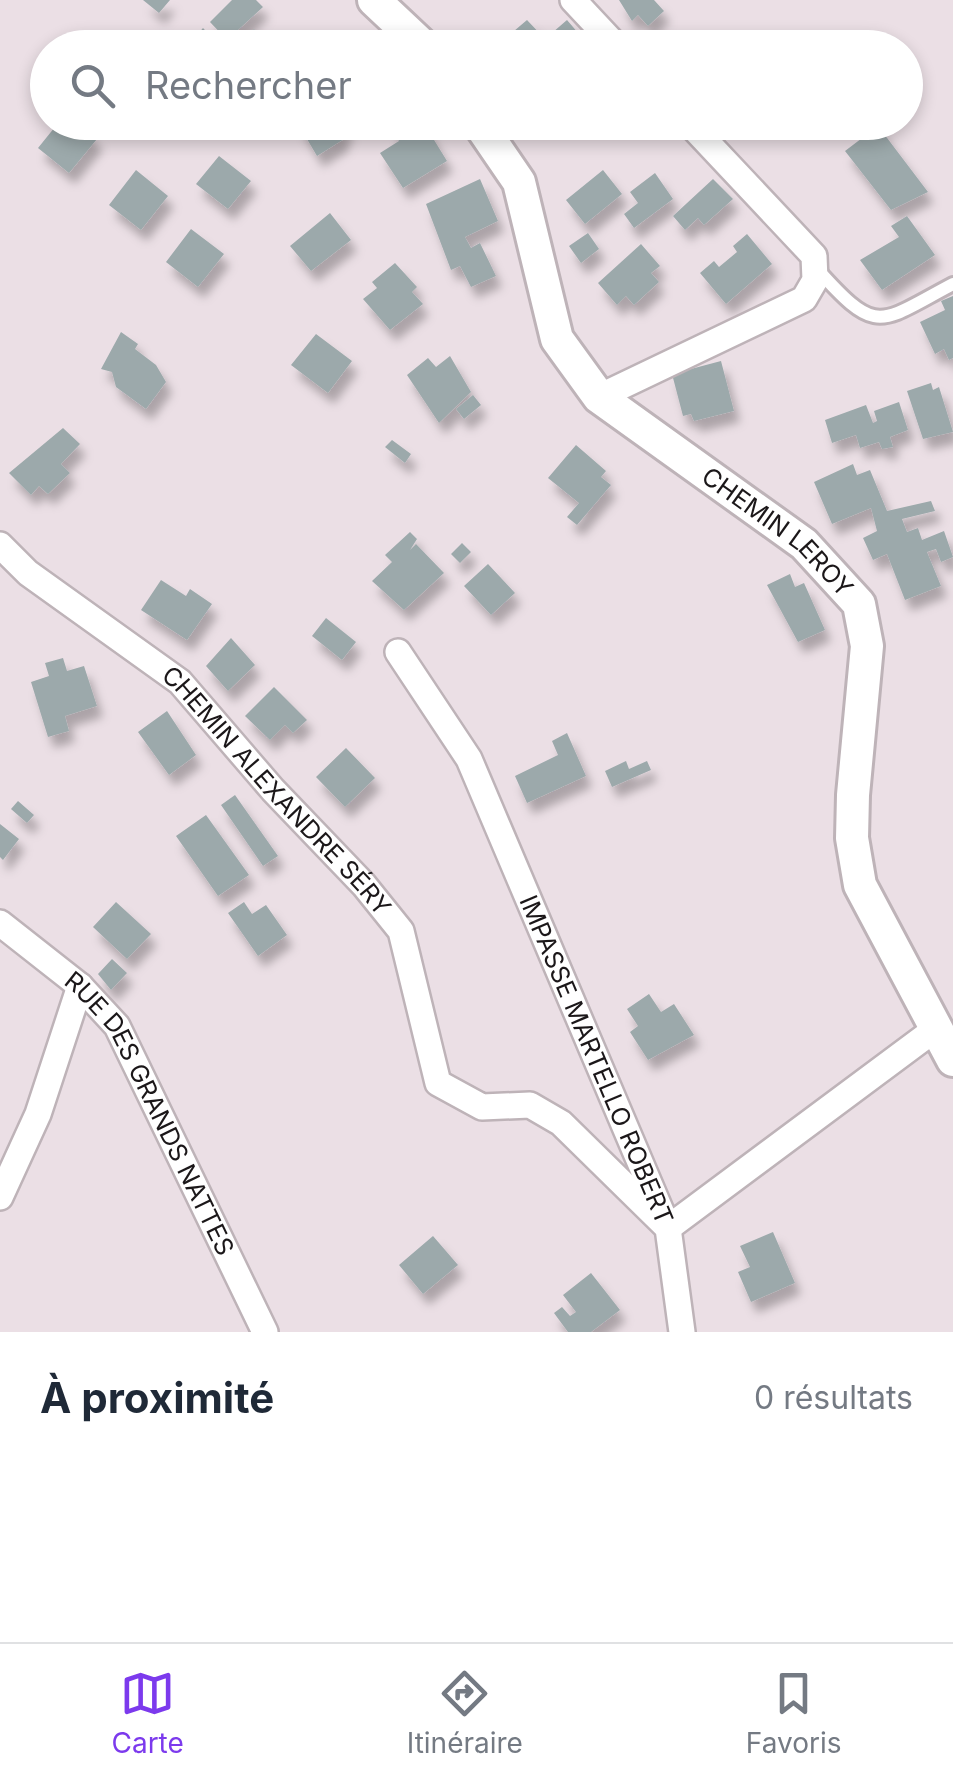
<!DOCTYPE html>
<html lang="fr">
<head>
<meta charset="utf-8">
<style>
	:root { --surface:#fff; --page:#f6f6f7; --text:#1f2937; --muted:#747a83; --line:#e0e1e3; --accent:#7c3aed }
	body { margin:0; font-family:Inter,sans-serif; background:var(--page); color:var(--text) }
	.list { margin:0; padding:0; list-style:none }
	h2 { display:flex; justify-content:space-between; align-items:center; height:130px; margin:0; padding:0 40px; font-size:42px }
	h2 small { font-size:32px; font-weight:400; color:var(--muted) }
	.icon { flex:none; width:55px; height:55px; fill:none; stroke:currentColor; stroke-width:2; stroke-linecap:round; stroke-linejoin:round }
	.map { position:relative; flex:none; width:953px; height:1332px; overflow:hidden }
	.search { position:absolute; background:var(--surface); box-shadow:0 5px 15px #0003; left:30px; right:30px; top:30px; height:110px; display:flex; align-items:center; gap:25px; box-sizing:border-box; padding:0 35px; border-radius:55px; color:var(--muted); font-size:38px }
	.sheet { height:310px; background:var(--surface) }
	nav { display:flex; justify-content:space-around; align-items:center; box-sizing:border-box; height:140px; border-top:2px solid var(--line); background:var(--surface); font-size:28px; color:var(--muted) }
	nav a { display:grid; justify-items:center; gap:5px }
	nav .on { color:var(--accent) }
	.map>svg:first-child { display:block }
	.building { fill:#9ca9ab; filter:url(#shadow) }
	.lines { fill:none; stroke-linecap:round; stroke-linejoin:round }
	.service-casing { stroke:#beb3b8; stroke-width:18 }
	.minor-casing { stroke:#beb3b8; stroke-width:30 }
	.tertiary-casing { stroke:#beb3b8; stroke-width:38 }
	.service { stroke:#fff; stroke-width:12 }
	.minor { stroke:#fff; stroke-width:25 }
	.tertiary { stroke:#fff; stroke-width:32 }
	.labels { text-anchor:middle; stroke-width:8; stroke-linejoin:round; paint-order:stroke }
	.street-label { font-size:25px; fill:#1b1719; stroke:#f9edf2 }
</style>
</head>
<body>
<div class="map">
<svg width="953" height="1332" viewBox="0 0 953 1332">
	<defs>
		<filter id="shadow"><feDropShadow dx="6" dy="11" stdDeviation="5" flood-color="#0004"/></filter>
	</defs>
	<rect width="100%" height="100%" fill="#ebdfe5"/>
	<path class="building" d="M143,0H170L159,13Z
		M232,0H256L263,7L227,40L210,22Z
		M619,0H654L664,11L648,26L638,15L632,21Z
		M527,20L545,39L567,20L591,48H494Z
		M203,28L222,48H210L197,35Z
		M254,29L271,48H234L248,35Z
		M59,122H78L97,139L69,173L38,148Z
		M297,122H343L348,129L341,134L344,139L317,156Z
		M400,122H423L447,161L403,188L380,153L399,141L391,128Z
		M878,126L928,192L891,210L845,151Z
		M219,156L251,181L228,209L196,184Z
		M136,170L168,196L141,230L109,205Z
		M603,170L622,194L585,224L566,200Z
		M655,173L673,199L634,228L624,214L638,203L630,192Z
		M480,179L498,221L465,237L471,248L480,243L496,276L471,287L460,266L451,270L426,204Z
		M713,179L733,199L704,225L698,218L685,230L673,216Z
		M330,213L351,240L311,271L290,246Z
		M907,216L935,255L882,290L860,260L899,237L891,226Z
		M191,229L224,254L198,287L166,262Z
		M588,233L599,249L581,263L569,246Z
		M747,234L772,264L726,304L700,273L714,261L719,267L737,252L733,246Z
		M641,244L660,266L651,273L659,282L634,305L626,296L617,305L598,283Z
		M395,263L417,287L412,292L423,304L390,330L363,299L377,288L372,282Z
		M953,296V358L949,360L944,349L935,354L920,322L945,310L941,301Z
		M121,332L138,344L135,349L156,365L166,382L146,409L116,387L112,372L101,369Z
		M316,334L352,361L328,393L291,365Z
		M450,356L471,392L439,423L407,375L428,358L436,367Z
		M721,361L734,411L694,421L691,414L683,416L672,374Z
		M931,383L933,390L939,387L953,432L923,439L907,391Z
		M473,395L481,405L464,419L456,409Z
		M899,402L908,430L890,437L893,447L882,449L879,442L860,448L856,435L832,443L825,420L866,405L873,423L877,421L874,411Z
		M63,428L80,444L61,464L70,473L48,494L39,486L31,495L9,473Z
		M392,440L411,454L405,463L385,447Z
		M576,445L606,471L601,477L611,485L577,525L567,517L579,503L548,478Z
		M853,464L857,475L870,470L887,511L931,501L935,511L902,519L907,532L918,528L922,540L944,531L953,557L941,562L936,549L927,552L941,586L905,600L887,554L873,560L863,538L877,531L871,508L832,524L814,482Z
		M410,532L417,539L410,550L416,544L444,573L404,610L372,581L392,562L385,555Z
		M462,543L471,552L460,563L451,554Z
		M488,564L515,593L491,615L464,586Z
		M790,574L795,587L804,583L825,630L798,642L767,585Z
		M161,580L186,596L190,589L212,604L187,640L141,610Z
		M326,618L356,642L342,660L312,636Z
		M231,638L255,665L228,691L206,666Z
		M63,658L67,671L84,666L97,706L65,716L69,731L48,737L31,682L49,676L45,663Z
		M274,687L307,720L293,733L285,725L270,740L245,716Z
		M167,711L196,755L169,775L138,732Z
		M567,733L586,776L527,803L515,776L558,755L552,741Z
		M346,748L375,778L345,807L316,777Z
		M626,761L629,769L647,761L651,770L612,787L605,771Z
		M235,795L278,856L263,866L221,805Z
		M18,801L34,815L27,823L11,809Z
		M206,815L249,875L218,896L176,836Z
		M0,824L19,839L3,860L0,857Z
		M116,902L151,934L127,959L93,927Z
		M244,902L252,914L266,905L287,935L258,956L228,913Z
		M112,959L127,973L111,990L98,974Z
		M649,994L661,1012L674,1004L694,1035L648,1060L630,1032L638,1026L627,1009Z
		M773,1232L795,1283L751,1302L738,1272L750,1267L740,1246Z
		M433,1236L458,1265L423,1294L399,1265Z
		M591,1273L620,1310L591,1332H568L554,1313L562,1307L570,1316L576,1312L563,1295Z"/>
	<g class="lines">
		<g class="service-casing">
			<path id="service" d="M818,270C878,337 879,323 953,284"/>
		</g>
		<g class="minor-casing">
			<g id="minor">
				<path d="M573,0L618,48"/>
				<path d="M599,397L804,299L815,280L814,256L688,122"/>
				<path id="s1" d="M0,545L28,573L180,682L273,790L364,885L401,931L438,1083L482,1107L530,1105L561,1123L668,1228L682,1332"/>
				<path id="s2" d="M398,652L469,759L668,1228L934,1030"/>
				<path id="s3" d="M0,923L80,986L117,1026L265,1332"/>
				<path d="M0,1197L38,1114L80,986"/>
			</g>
		</g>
		<g class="tertiary-casing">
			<g id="tertiary">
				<path d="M374,0L425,48"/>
				<path id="s4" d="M478,122L519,182L557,339L599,397L804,544L859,604L867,646L853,795L852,838L860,885L953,1060"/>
			</g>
		</g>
		<use href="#service" class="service"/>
		<use href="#minor" class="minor"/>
		<use href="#tertiary" class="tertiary"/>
	</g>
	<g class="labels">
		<g class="street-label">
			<text dy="9" stroke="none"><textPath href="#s4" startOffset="530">CHEMIN LEROY</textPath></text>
			<text dy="9" stroke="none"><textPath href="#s1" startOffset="372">CHEMIN ALEXANDRE SÉRY</textPath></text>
			<text dy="9" stroke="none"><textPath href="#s2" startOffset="455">IMPASSE MARTELLO ROBERT</textPath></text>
			<text dy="9" stroke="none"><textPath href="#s3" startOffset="248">RUE DES GRANDS NATTES</textPath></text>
		</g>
	</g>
</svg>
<div class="search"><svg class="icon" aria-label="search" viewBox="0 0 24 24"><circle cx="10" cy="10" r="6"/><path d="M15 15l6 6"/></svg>Rechercher</div>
</div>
<section class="sheet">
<h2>À proximité<small>0 résultats</small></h2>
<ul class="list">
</ul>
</section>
<nav>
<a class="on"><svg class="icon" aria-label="map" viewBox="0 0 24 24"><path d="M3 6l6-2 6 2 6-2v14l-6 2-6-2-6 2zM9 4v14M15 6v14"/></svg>Carte</a>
<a><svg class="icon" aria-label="directions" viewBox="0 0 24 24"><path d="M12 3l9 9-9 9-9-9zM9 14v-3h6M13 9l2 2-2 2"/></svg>Itinéraire</a>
<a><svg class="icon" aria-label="saved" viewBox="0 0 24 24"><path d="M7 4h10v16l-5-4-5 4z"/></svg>Favoris</a>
</nav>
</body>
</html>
